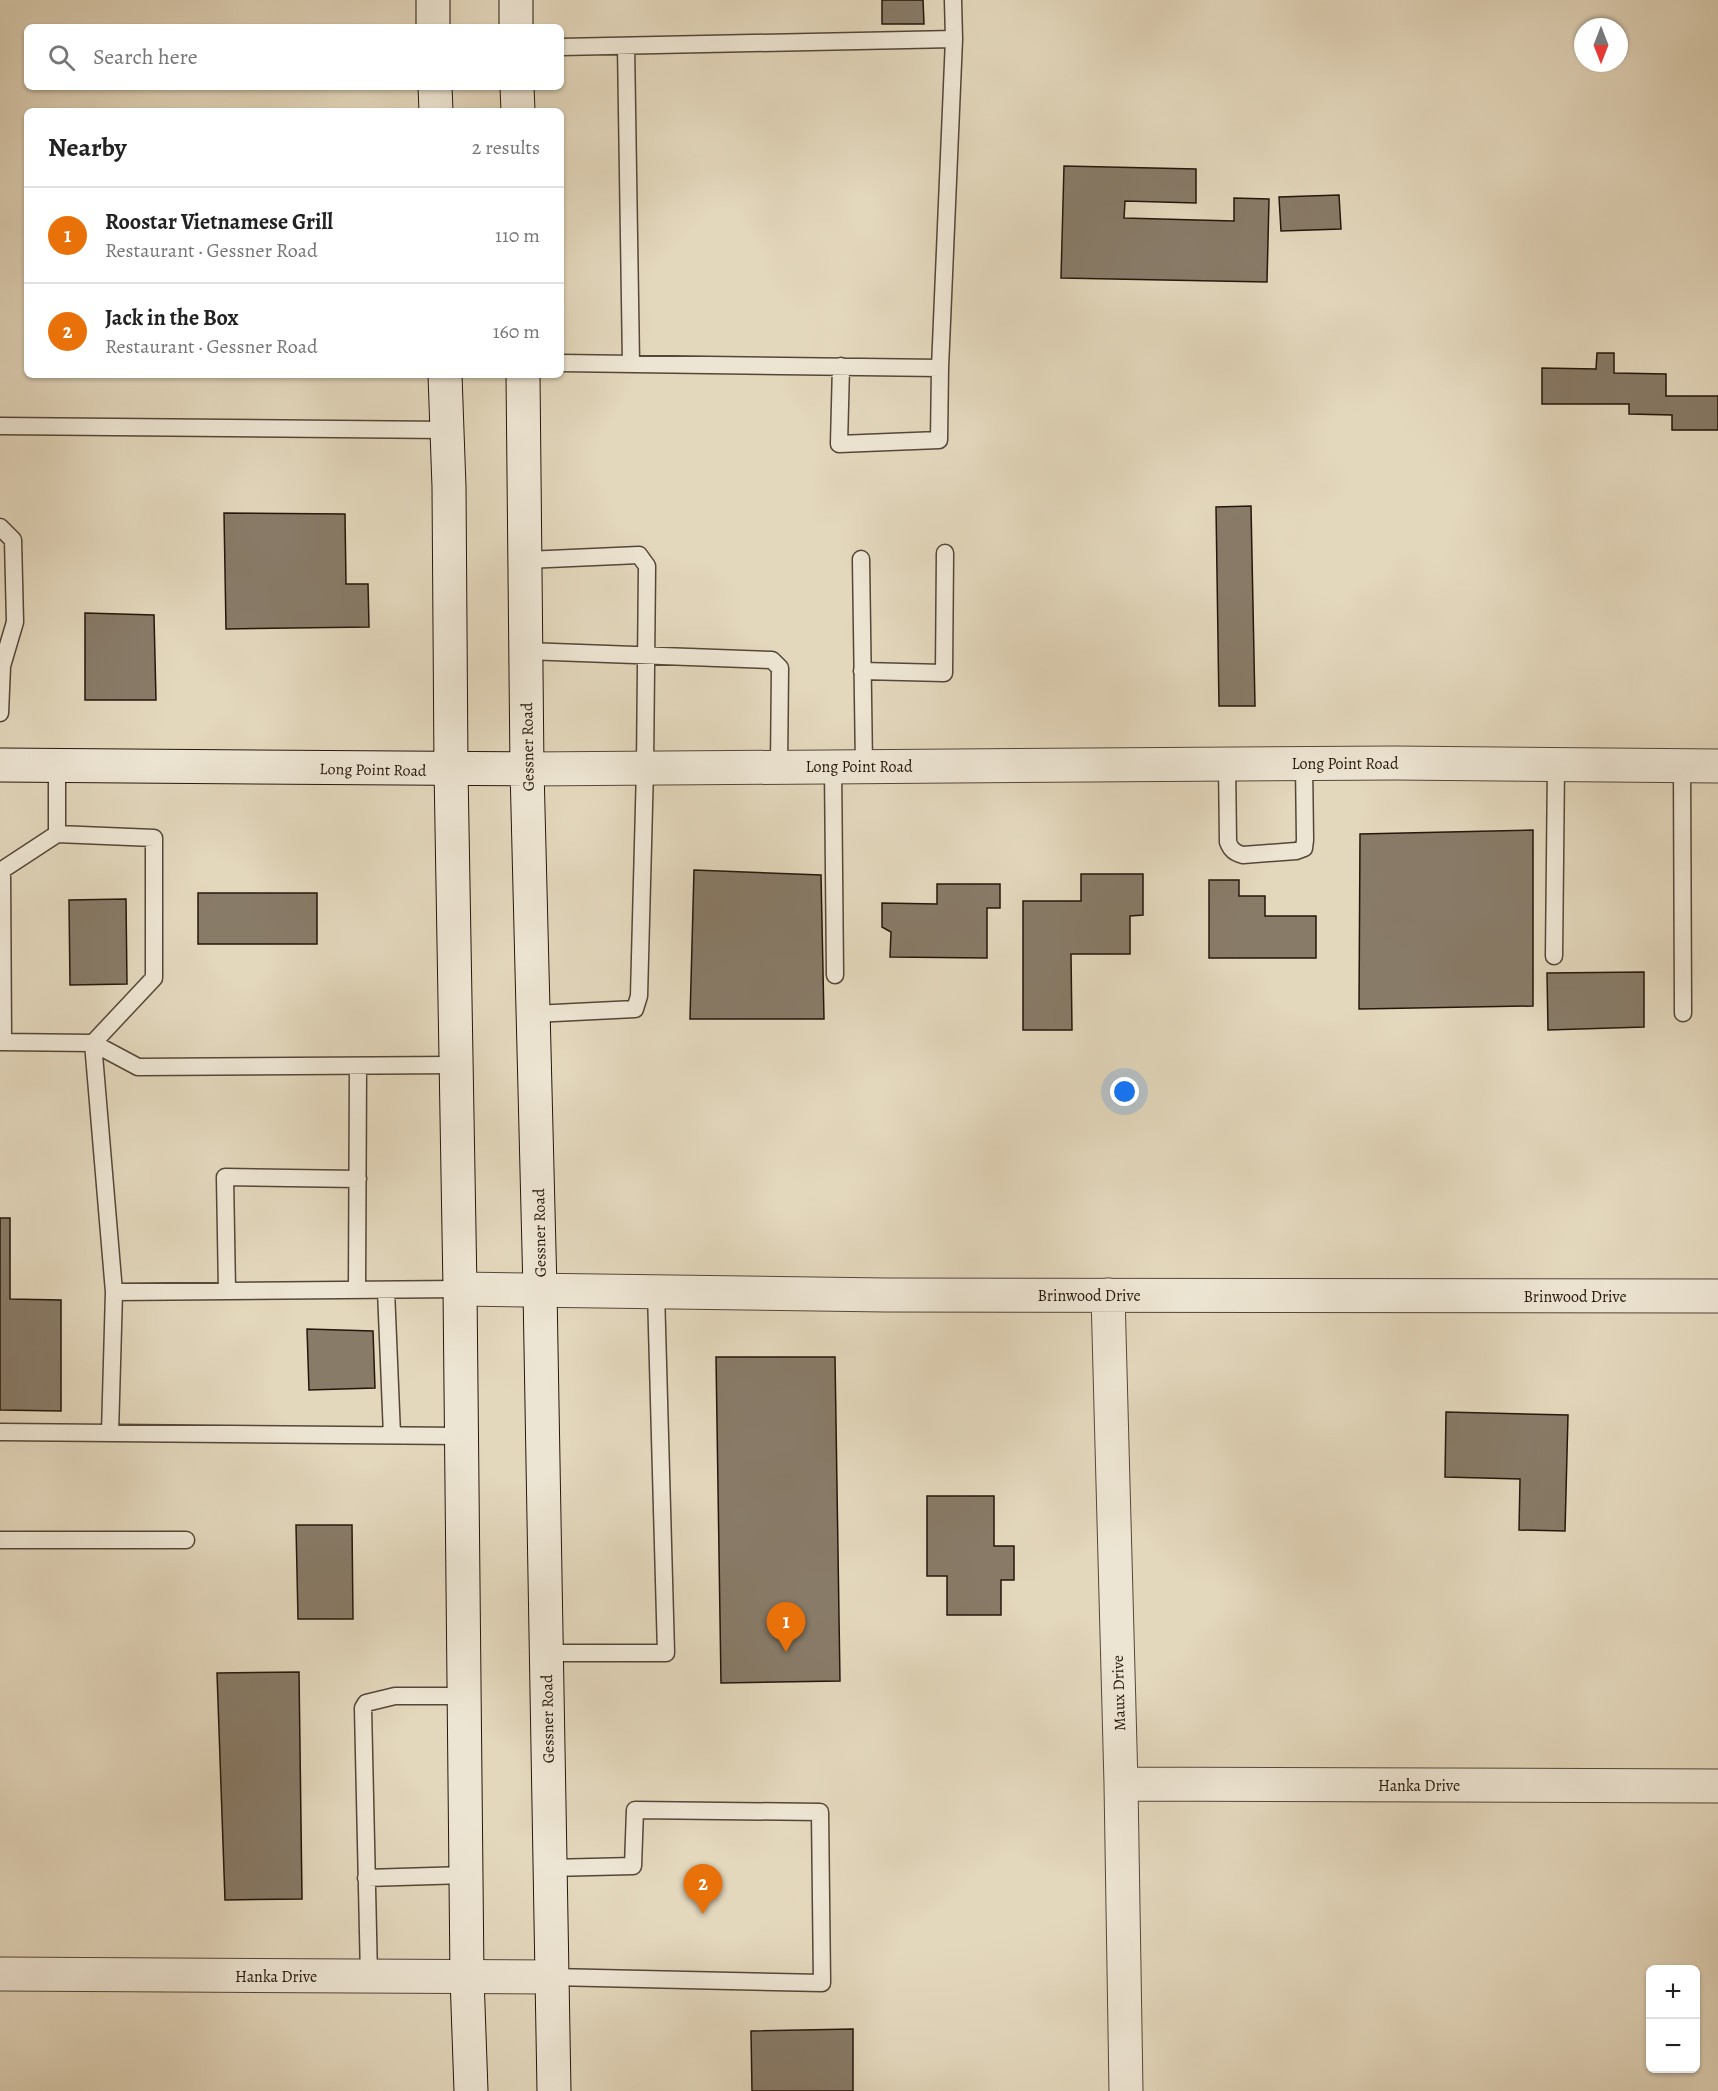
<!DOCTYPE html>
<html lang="en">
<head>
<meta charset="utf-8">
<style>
	:root { --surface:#fff; --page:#f2f2f2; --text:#222; --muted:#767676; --line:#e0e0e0; --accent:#7c3aed }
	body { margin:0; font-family:Alegreya,serif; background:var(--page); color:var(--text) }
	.controls { position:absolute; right:18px; bottom:18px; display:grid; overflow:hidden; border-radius:9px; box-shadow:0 2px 4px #0004 }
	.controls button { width:54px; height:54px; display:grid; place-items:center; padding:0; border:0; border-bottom:2px solid var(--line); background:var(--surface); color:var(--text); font:30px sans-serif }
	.compass { position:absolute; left:1574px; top:18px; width:54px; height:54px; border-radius:50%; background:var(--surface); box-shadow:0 2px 4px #0004; rotate:180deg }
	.you { position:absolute; left:1125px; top:1092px; width:21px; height:21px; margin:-15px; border:4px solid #fff; border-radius:50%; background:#1a73e8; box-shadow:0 0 0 9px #1a73e833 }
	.badge { display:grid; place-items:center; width:39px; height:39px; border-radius:50%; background:var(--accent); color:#fff; font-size:20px; font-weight:700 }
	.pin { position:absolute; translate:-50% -50px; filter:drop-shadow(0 2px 3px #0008) }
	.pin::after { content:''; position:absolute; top:32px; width:21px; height:18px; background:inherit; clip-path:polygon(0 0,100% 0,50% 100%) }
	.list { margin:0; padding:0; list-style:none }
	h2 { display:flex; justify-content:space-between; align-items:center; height:78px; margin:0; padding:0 24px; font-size:26px }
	h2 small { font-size:20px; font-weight:400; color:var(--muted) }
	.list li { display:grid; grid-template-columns:39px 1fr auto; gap:18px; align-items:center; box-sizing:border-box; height:96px; padding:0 24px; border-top:2px solid var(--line) }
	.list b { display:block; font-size:22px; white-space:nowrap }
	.list p { margin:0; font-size:20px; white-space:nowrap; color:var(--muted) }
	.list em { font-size:20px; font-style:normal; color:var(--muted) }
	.icon { flex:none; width:33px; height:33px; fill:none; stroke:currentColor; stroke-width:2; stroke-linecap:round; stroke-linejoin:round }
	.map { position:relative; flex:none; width:1718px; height:2091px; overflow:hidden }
	.search { position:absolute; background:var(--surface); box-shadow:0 2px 4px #0004; left:24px; top:24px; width:540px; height:66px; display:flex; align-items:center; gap:15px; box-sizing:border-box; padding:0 21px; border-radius:9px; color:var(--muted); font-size:22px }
	.panel { position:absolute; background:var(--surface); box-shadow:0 2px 4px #0004; left:24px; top:108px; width:540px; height:270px; border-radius:9px }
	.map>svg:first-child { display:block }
	.building { fill:#887b68; stroke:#26170c; stroke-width:1.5 }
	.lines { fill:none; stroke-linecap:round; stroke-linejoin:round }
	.service-casing { stroke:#554738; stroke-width:19 }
	.minor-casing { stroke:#554738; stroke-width:35 }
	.tertiary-casing { stroke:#554738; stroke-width:35 }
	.secondary-casing { stroke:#26170c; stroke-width:35 }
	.service { stroke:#ede5d3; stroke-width:16 }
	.minor { stroke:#ede5d3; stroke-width:33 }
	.tertiary { stroke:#ede5d3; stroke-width:33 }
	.secondary { stroke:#ede5d3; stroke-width:33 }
	.labels { text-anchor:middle; stroke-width:6; stroke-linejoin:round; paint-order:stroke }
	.street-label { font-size:16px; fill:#26170c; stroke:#ede5d3 }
</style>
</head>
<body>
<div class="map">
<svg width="1718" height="2091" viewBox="0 0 1718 2091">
	<rect width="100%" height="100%" fill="#e3d7bc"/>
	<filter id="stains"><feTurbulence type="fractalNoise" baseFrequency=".00333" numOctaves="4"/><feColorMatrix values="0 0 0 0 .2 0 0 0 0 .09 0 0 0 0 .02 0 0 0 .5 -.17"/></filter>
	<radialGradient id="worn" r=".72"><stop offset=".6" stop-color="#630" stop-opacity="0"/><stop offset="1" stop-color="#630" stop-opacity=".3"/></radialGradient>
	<path class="building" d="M882,0H923L924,24H882Z
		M1064,166L1196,169V203L1125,201L1124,218L1234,221V198L1269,199L1267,282L1061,278Z
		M1339,195L1341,229L1281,231L1279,197Z
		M1597,353H1614V373L1666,374V396H1718V430H1672V415L1629,414V404H1542V368L1596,369Z
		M1251,506L1255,706H1219L1216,507Z
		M224,513L345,514L346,584H368L369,627L226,629Z
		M85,613L154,615L156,700H85Z
		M1533,830V1006L1359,1009L1360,834Z
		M694,870L821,875L824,1019H690Z
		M1081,874H1143V915L1130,916V954H1071L1072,1030H1023V901H1081Z
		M1209,880H1239V896H1265V916H1316V958H1209Z
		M937,884H1000V908H987V958L890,957L891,932L882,927V903L937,904Z
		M198,893H317V944H198Z
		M126,899L127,984L70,985L69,900Z
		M1644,972V1027L1548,1030L1547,973Z
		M0,1218H10V1299L61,1300V1411L0,1410Z
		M307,1329L373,1331L375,1388L309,1390Z
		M716,1357H835L840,1681L721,1683Z
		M1446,1412L1568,1415L1565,1531L1519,1530L1520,1479L1445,1477Z
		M927,1496H994V1546H1014V1580H1001V1615H947V1576H927Z
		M296,1525H352L353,1619H298Z
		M299,1672L302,1899L225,1900L217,1673Z
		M853,2029V2091H752L751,2031Z"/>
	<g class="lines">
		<g class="service-casing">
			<path id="service" d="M626,46L631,363
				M561,47L954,39
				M561,363L940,368
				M841,366L839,444L939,440L940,368L954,39L953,0
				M0,426L447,430
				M0,527L13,540L15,622L2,666
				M861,559L864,766
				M526,560L639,555L647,566L645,768L639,996L635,1009L534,1014
				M526,651L772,660L780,668L779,767
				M0,664L2,666L0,713
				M862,671L944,673L945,553
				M1227,764L1228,842C1231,850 1235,853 1243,855L1296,851L1304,848L1305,840L1304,764
				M57,766V834
				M1682,766L1683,1013
				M833,767L835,975
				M1554,956L1556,764
				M0,1042L93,1043L138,1067L457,1065
				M3,1042L2,870L57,834L154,838V978L93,1043L114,1292L110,1433
				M357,1290L358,1066
				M386,1290L392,1435
				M227,1291L225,1177L358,1179
				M114,1292L460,1289
				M0,1432L462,1436
				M0,1540H186
				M546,1653H666L656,1292
				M550,1868L633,1866L635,1810L820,1812L822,1983L552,1977
				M366,1878L466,1875
				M369,1977L363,1708L366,1703L395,1696H464"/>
		</g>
		<g class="minor-casing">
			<path id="minor" d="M460,1289L886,1295L1718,1296
				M1108,1295L1121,1784L1126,2091
				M1121,1784L1718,1786
				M0,1974L552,1977"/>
		</g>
		<g class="tertiary-casing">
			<path id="tertiary" d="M527,769L1395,763L1718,766"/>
		</g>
		<g class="secondary-casing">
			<path id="secondary" d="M433,0V27
				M516,0V27
				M435,87L436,111
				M517,87L518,111
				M445,375L449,487L451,769L460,1289L467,1977L471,2091
				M523,375L527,769L540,1290L554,2091
				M0,765L527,769"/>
		</g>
		<use href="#service" class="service"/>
		<use href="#minor" class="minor"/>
		<use href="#tertiary" class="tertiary"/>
		<use href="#secondary" class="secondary"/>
	</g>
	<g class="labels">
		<g class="street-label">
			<text transform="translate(527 747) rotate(-91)" y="6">Gessner Road</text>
			<text x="1345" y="769">Long Point Road</text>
			<text x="859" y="772">Long Point Road</text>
			<text transform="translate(373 769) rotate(1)" y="6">Long Point Road</text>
			<text transform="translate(539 1233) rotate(-91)" y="6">Gessner Road</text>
			<text x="1089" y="1301">Brinwood Drive</text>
			<text x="1575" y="1302">Brinwood Drive</text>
			<text transform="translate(1118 1693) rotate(-92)" y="6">Maux Drive</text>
			<text transform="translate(547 1719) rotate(-91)" y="6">Gessner Road</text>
			<text x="1419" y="1791">Hanka Drive</text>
			<text x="276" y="1982">Hanka Drive</text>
		</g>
	</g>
	<rect width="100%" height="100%" filter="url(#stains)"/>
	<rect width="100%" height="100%" fill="url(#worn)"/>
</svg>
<div class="controls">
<button>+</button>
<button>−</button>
</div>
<svg class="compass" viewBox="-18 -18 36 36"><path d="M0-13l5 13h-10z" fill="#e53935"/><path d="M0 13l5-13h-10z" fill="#767676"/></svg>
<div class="you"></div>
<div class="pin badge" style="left:786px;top:1652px;background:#e8710a">1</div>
<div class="pin badge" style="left:703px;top:1914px;background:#e8710a">2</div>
<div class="search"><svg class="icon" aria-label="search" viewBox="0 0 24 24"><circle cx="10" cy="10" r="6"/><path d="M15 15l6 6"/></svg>Search here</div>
<section class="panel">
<h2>Nearby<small>2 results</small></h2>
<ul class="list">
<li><span class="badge" style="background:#e8710a">1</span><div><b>Roostar Vietnamese Grill</b><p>Restaurant · Gessner Road</p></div><em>110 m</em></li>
<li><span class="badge" style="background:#e8710a">2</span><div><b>Jack in the Box</b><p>Restaurant · Gessner Road</p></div><em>160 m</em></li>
</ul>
</section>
</div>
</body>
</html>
